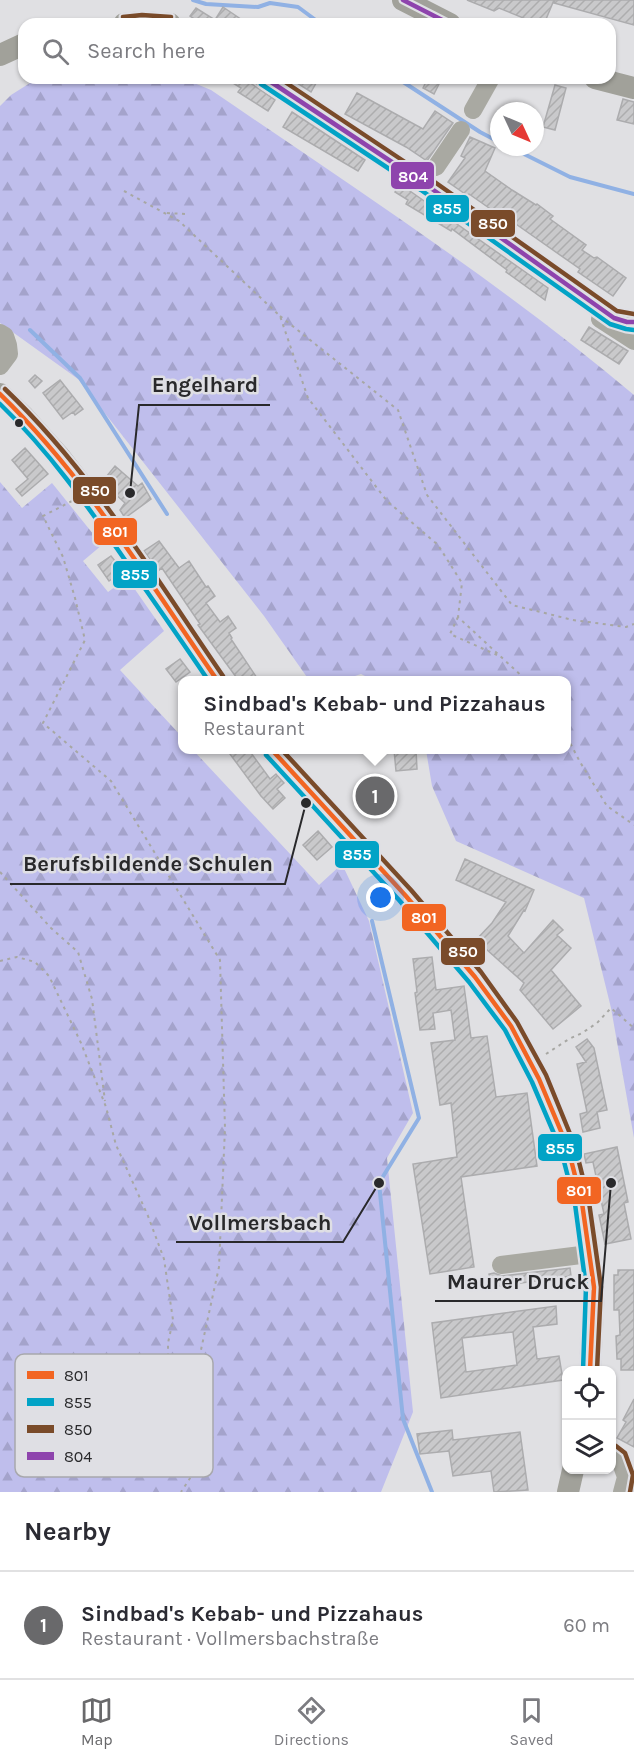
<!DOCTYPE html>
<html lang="en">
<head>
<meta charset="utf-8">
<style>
	:root { --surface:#fff; --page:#f2f2f3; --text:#2b2b33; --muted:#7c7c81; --line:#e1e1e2; --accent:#69696b }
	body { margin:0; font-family:Karla,sans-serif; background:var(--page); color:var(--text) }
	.controls { position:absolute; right:18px; bottom:18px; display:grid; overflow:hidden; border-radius:12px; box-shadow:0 2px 4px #0004 }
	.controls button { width:54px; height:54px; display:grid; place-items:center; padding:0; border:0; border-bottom:2px solid var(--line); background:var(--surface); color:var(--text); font:30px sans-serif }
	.compass { position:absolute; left:490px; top:102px; width:54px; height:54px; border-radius:50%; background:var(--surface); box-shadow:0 2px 4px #0004; rotate:134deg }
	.you { position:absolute; left:381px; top:898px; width:21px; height:21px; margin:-15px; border:4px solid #fff; border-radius:50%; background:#1a73e8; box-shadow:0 0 0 9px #1a73e833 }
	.badge { display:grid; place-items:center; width:39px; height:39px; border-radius:50%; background:var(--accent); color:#fff; font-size:20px; font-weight:700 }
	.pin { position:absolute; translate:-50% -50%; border:3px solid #fff; box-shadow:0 2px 6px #0006 }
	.popup { position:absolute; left:178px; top:676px; width:393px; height:78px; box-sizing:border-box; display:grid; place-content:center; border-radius:12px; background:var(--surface); filter:drop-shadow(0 2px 4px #0005); font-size:20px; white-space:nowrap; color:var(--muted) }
	.popup b { font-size:22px; color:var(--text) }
	.popup::after { content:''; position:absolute; left:50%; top:100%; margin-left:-12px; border:12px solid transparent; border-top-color:var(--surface) }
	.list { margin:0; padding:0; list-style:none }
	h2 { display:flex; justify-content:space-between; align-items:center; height:78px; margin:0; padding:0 24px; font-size:26px }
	h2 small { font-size:20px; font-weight:400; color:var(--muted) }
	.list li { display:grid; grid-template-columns:39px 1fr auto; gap:18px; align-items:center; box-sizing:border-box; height:108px; padding:0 24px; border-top:2px solid var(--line) }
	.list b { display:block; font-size:22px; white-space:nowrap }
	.list p { margin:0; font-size:20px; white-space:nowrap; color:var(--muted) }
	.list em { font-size:20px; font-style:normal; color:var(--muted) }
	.icon { flex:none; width:33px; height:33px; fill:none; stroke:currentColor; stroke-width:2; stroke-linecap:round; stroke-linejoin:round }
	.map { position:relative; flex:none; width:634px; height:1492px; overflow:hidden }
	.search { position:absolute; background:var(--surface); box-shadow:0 2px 4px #0004; left:18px; right:18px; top:18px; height:66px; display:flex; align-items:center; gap:15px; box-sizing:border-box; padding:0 21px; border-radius:18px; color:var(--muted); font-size:22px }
	.sheet { height:186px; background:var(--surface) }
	nav { display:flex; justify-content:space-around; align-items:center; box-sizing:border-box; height:84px; border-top:2px solid var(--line); background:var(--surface); font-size:16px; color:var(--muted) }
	nav a { display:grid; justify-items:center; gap:3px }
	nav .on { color:var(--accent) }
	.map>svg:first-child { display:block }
	.forest { fill:url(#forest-firs) }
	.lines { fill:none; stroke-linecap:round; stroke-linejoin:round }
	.stream { stroke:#90b1e4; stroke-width:4 }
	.building { fill:url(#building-hatch); stroke:#acacae; stroke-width:1.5; fill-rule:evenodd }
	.path { stroke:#a7a7a3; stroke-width:2; stroke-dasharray:3 4.5; stroke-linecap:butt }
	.minor { stroke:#a9a9a2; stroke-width:18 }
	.major { stroke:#a1a19a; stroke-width:22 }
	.bus-1-casing { stroke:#dfdfe4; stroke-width:9 }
	.bus-2-casing { stroke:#dfdfe4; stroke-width:9 }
	.bus-3-casing { stroke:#dfdfe4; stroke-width:9 }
	.bus-4-casing { stroke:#dfdfe4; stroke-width:9 }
	.bus-1 { stroke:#f26522; stroke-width:4.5 }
	.bus-2 { stroke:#02a3c6; stroke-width:4.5 }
	.bus-3 { stroke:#7a4b2a; stroke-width:4.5 }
	.bus-4 { stroke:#8e44ad; stroke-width:4.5 }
	.bus-dot { fill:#29292b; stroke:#dfdfe4; stroke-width:2 }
	.key { fill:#dfdfe4; stroke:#a8a8ac; stroke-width:1.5 }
	.key-label { font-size:16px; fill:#29292b }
	.leader { fill:none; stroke:#29292b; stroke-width:2 }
	.callout-dot { fill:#29292b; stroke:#dfdfe4; stroke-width:2 }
	.callout-label { font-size:22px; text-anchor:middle; font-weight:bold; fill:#29292b; stroke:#dfdfe4; stroke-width:5; stroke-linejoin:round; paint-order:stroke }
	.line-badge { stroke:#dfdfe4; stroke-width:2 }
	.badge-label { font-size:16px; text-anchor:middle; font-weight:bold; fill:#fff }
</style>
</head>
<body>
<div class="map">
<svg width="634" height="1492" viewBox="0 0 634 1492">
	<defs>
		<pattern id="forest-firs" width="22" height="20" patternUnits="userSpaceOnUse" patternTransform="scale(1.5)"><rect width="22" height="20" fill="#bfbeec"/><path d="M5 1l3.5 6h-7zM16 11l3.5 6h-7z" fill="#a4a3cb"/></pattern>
		<pattern id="building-hatch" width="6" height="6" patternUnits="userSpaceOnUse" patternTransform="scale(1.5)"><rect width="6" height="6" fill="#c9c9cb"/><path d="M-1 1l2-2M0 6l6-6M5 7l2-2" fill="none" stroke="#adadae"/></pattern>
	</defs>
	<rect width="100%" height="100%" fill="#e0e0e3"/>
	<path class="forest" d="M38,78H182L211,90C354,188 501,283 634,395V1138L611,1008L584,898L456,841L432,786L426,750H567V680H373L361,674L343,680H309L264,616L78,379L0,323V106L11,95Z
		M0,482L22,508L52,483L102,545L83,561L108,592L127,578L164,631L120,670L183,738V750H193L319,885L342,864L369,921L413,1113L387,1158L413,1412L381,1492H0Z"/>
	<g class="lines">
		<path class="stream" d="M193,0L206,4L258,7L270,3L298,7L321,24
			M397,78L480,132L499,142
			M510,147L570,177L634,194
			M30,330L80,378L167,514
			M372,921L419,1118L379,1183L403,1419L432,1492"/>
	</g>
	<path class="building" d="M467,0H554L544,24H538L499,8L494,11Z
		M555,0H634V25L554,3Z
		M223,7L248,24H202L190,16L196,8L215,20Z
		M225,78H243L275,100L268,111L238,92L241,88Z
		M289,78H319L311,92Z
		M428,78H442L434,94L423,88Z
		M555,85L566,88L555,130L543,127Z
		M357,93L423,129L435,111L453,123L427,161L406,147L345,114Z
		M623,99L634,102V124L617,120Z
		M292,112L365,160L358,171L283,127Z
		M470,137L495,148L485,171L512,190L536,205L537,204L553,216L550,219L586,245L582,250L594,258L597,257L626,278L613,296L578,272L580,269L513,222L512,224L469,194L468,196L448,182L465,158L461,156Z
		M400,184L548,288L545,300L506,272L507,270L452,229L451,231L406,204L408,200L395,192Z
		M589,327L628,351L619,364L581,340Z
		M35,375L42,381L35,388L29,381Z
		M60,380L83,409L75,415L73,412L63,419L43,393Z
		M25,448L48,474L22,496L16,489L28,479L12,460Z
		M115,466L138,486L142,483L151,499L125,518L120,510L125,503L102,482Z
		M159,541L179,568L189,561L206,587L208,586L215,596L206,603L220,622L228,616L236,628L229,633L232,638L231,639L259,681H239L198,625L200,624L162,568L158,571L144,551Z
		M111,556L123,571L109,581L98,565Z
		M180,659L190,672L176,682L166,669Z
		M227,750H249L270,779L276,774L284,783L277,789L285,798L273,809L261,796Z
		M394,750H416L417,769L396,771Z
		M380,775L391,807L374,813L370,804L365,806L359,788L366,786L364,780Z
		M318,831L332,847L317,860L303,845Z
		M465,859L534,890L525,911L524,910L508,936L524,953L553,920L563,930L557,935L571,948L551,970L581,1006L553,1029L520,990L524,983L476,940L492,923L506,902L456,880Z
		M432,957L436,990L464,986L471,1038L487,1036L496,1097L527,1093L537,1166L461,1177L474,1267L430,1274L413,1164L457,1157L451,1103L440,1105L431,1043L455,1040L451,1010L433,1013L435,1029L420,1030L415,993L417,992L413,959Z
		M587,1039L594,1048L607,1110L597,1112L600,1128L583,1132L580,1114L587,1112L577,1064L586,1062L576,1047Z
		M617,1147L628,1202L624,1203L631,1239L605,1244L599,1215L604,1214L593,1162L586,1163L584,1154Z
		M570,1268L571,1276L491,1287L489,1274L494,1273L502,1276Z
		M618,1270H634V1370H621V1359H617L616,1336L620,1335L619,1310H614V1275H618Z
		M556,1306L557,1324L533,1327L537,1359L559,1356L563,1380L441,1398L432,1323ZM513,1332L517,1365L466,1372L462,1338Z
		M634,1399V1447L617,1438L626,1422L623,1420Z
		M452,1430L453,1440L520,1432L528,1490L494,1492L491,1471L453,1476L449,1451L420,1454L417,1434Z"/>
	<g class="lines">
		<path class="path" d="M124,191L179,221L280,316L308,398L387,501L438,545L462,583L458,617L526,680
			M167,213L186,214
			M280,316L398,410L427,495L512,605L573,620L626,627L634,624
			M72,501L43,516L63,557L75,598L85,640L43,723L111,781L220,960L225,1128L219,1267L199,1359L213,1441L207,1452
			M458,617L450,634L497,655
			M567,737L580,762L607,806L634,825
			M0,872L51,928L78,952L92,999L105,1101
			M0,961L17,957L35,962L49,976L81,1043L106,1107L116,1145L148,1216L164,1259L173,1320L168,1343V1362L166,1376L167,1392L181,1422L192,1438L207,1452L181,1492
			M546,1054L569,1039L582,1033L597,1023L611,1008L634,1028"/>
		<path class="minor" d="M473,110L491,78
			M436,167L461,130
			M600,319L634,341
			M0,333L5,336L8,345L9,354L0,366
			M501,1265L589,1254
			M612,1452L619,1457L626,1477L622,1492"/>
		<path class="major" d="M403,0L450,24
			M124,24L142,22L170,24
			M0,55L24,44
			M265,78L425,184L614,318L627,322H634
			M595,78L634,88
			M0,394L24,417L59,456L88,493L217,680
			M272,750L405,895L475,977L511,1026L539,1079L568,1148L582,1203L594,1287L590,1370
			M568,1492L573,1470"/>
		<g class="bus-1-casing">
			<path id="bus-1" d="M0,394C86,477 149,582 217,680
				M272,750L405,895L475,977L511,1026L539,1079L568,1148L582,1203L594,1287L590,1370"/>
		</g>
		<g class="bus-2-casing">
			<path id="bus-2" d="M261,84L421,190L610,324L626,329L634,330
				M0,404C49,451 87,505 125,560C153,600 181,640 208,680
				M266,755L399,900L469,982L505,1030L532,1082L561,1150L575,1204L586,1287L583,1370"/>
		</g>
		<g class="bus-3-casing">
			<path id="bus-3" d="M123,17L142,15L171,17
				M279,78L429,178L617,311L634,314
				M5,389C92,472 155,577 223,676
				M282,750L411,890L481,972L517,1022L546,1075L575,1146L589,1202L601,1287L597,1370
				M616,1446L625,1453L633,1475L630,1492"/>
		</g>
		<g class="bus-4-casing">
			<path id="bus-4" d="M403,0L450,24
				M124,24L142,22L170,24
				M265,78L425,184L614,318L627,322H634"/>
		</g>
		<use href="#bus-1" class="bus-1"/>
		<use href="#bus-2" class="bus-2"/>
		<use href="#bus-3" class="bus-3"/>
		<use href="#bus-4" class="bus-4"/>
	</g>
	<circle class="bus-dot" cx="19" cy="423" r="5"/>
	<rect x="15" y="1354" width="198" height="123" rx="9" class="key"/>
	<rect x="27" y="1371" width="27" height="8" fill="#f26522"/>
	<rect x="27" y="1398" width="27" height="8" fill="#02a3c6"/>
	<rect x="27" y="1425" width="27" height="8" fill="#7a4b2a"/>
	<rect x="27" y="1452" width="27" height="8" fill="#8e44ad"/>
	<g class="key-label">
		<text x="64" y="1381">801</text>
		<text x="64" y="1408">855</text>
		<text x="64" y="1435">850</text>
		<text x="64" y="1462">804</text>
	</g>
	<path class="leader" d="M130 493L139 405H270M306 803L285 884H10M379 1183L343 1242H176M611 1183L601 1301H435"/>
	<g class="callout-dot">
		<circle cx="130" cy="493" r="6"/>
		<circle cx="306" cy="803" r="6"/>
		<circle cx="379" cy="1183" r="6"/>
		<circle cx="611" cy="1183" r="6"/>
	</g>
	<g class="callout-label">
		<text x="205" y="392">Engelhard</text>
		<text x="148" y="871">Berufsbildende Schulen</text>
		<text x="260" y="1230">Vollmersbach</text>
		<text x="518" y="1289">Maurer Druck</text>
	</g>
	<g class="line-badge">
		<rect x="390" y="161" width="45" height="29" rx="6" fill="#8e44ad"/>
		<rect x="425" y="194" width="45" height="29" rx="6" fill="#02a3c6"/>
		<rect x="470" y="209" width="46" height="29" rx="6" fill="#7a4b2a"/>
		<rect x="72" y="476" width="45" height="29" rx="6" fill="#7a4b2a"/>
		<rect x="93" y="517" width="45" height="29" rx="6" fill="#f26522"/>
		<rect x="112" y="560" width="46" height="29" rx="6" fill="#02a3c6"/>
		<rect x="334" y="840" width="46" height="29" rx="6" fill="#02a3c6"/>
		<rect x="401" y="903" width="46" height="29" rx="6" fill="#f26522"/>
		<rect x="440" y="937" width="46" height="29" rx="6" fill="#7a4b2a"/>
		<rect x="537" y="1133" width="46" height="29" rx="6" fill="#02a3c6"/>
		<rect x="556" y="1176" width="46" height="29" rx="6" fill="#f26522"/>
	</g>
	<g class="badge-label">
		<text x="413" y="182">804</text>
		<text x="447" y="214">855</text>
		<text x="493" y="229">850</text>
		<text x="95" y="496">850</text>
		<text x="115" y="537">801</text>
		<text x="135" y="580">855</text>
		<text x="357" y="860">855</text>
		<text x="424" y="923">801</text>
		<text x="463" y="957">850</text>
		<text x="560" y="1154">855</text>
		<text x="579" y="1196">801</text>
	</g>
</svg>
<div class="controls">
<button><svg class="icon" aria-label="locate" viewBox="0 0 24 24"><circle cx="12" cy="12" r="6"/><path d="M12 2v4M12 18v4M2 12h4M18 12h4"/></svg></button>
<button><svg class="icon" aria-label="layers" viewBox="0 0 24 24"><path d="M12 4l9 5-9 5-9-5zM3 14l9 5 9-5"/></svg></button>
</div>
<svg class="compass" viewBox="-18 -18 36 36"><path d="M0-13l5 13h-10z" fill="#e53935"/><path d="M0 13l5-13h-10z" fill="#7c7c81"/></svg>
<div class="you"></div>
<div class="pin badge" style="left:375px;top:796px">1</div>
<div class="popup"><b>Sindbad's Kebab- und Pizzahaus</b>Restaurant</div>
<div class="search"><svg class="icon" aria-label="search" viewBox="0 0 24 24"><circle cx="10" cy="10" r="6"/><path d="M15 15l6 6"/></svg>Search here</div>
</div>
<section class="sheet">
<h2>Nearby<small></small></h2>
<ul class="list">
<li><span class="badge">1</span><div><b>Sindbad's Kebab- und Pizzahaus</b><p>Restaurant · Vollmersbachstraße</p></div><em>60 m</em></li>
</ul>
</section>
<nav>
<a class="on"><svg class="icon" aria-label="map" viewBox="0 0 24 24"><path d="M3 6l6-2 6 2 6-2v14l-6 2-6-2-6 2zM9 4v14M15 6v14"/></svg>Map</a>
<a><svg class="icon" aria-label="directions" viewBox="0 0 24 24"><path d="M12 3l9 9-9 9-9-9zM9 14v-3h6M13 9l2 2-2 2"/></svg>Directions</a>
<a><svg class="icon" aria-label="saved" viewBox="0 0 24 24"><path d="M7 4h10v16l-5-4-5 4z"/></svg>Saved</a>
</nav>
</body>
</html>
